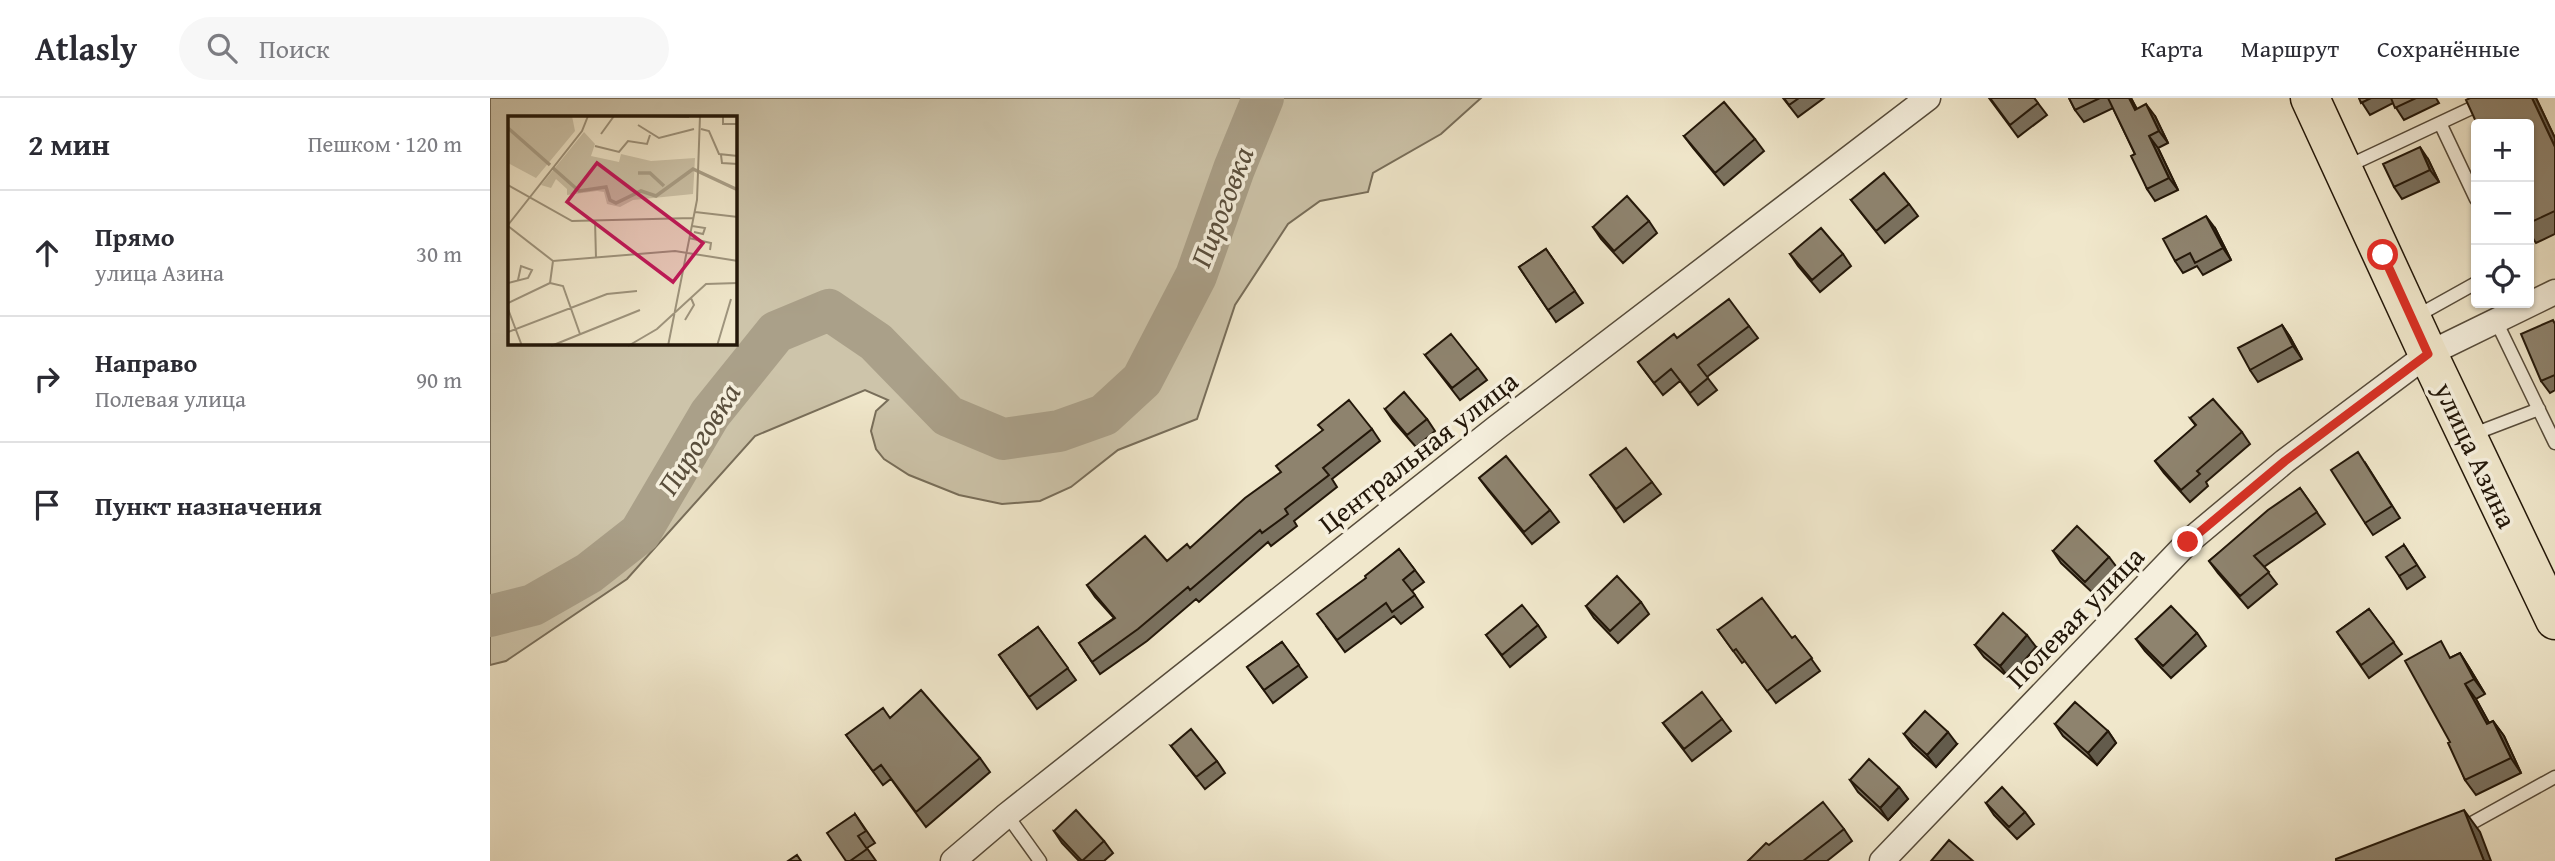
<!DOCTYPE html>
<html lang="ru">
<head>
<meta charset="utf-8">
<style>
	:root { --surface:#fff; --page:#f7f7f7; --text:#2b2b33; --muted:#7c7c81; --line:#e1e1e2 }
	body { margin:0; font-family:"Gentium Book Plus",serif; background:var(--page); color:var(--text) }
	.controls { position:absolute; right:21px; top:21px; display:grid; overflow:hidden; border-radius:7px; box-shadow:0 2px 5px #0004 }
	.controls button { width:63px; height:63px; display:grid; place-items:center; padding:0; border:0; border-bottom:2px solid var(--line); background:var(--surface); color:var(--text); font:35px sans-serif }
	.stop { position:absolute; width:21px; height:21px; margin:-16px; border:5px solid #d93025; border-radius:50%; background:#fff }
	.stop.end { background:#d93025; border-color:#fff; box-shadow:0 2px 7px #0008 }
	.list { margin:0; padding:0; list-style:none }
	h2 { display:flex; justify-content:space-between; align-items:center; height:91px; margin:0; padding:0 28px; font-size:30px }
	h2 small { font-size:23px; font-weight:400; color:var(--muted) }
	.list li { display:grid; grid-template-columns:46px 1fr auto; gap:21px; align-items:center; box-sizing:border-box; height:126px; padding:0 28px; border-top:2px solid var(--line) }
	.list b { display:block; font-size:26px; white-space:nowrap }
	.list p { margin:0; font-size:23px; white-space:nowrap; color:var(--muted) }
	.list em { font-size:23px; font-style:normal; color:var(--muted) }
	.icon { flex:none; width:38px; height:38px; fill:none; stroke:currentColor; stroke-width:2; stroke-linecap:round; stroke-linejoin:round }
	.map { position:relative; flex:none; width:2065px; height:763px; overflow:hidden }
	header { display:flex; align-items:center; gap:42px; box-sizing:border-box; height:98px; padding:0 35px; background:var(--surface); border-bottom:2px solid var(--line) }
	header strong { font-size:33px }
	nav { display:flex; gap:38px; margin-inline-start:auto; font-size:24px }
	.search { width:490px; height:63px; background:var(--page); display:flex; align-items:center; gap:18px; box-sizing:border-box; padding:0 24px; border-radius:38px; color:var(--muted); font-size:26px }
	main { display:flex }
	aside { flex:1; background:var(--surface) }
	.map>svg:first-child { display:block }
	.green { fill:#cdc4aa; stroke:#786e5a; stroke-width:2; fill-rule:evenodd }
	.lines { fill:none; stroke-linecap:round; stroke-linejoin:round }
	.river { stroke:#aaa089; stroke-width:42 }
	.service-casing { stroke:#564b3a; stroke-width:15 }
	.minor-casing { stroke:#564b3a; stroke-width:27 }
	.primary-casing { stroke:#231709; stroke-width:41 }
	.service { stroke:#f5efdd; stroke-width:12 }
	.minor { stroke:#f5efdd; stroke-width:24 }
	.primary { stroke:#f0e7cb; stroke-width:38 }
	.wall { fill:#7a715f; stroke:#231709; stroke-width:2 }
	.shaded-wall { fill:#635c4d; stroke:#231709; stroke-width:2 }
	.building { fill:#8e836e; stroke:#231709; stroke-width:2 }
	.route { stroke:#d93025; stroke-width:9 }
	.labels { text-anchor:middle; stroke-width:7; stroke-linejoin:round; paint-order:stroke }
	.street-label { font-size:28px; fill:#231709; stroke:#f5efdd }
	.water-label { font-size:30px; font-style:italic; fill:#594e3c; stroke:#f5efdd }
	.inset-river { fill:none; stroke:#aaa089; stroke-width:3.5 }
	.inset-road { fill:none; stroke:#9e947d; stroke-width:2 }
	.view { fill:#c2185b; fill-opacity:0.15; stroke:#c2185b; stroke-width:3.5 }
	.inset-edge { fill:none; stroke:#231709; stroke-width:3.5 }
</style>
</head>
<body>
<header>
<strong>Atlasly</strong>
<div class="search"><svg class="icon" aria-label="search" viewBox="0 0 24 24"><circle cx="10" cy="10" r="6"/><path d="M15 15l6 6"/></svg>Поиск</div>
<nav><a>Карта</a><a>Маршрут</a><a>Сохранённые</a></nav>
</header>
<main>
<aside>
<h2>2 мин<small>Пешком · 120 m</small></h2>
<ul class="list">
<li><svg class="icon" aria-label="ahead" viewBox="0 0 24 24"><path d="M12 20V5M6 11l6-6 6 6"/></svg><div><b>Прямо</b><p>улица Азина</p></div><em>30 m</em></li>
<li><svg class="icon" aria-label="right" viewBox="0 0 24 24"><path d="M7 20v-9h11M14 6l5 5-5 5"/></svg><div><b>Направо</b><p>Полевая улица</p></div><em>90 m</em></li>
<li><svg class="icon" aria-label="arrive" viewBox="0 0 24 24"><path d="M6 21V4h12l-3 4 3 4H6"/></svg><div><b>Пункт назначения</b></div></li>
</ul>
</aside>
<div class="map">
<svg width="2065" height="763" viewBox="0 0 2065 763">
	<rect width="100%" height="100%" fill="#f0e7cb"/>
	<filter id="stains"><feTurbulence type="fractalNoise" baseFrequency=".00286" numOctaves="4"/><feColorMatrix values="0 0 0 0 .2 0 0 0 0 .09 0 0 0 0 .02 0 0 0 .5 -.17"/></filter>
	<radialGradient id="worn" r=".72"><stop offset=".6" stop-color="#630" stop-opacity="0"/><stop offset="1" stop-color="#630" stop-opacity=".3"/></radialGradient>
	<path class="green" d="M0,0H991L951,36L883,75L878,94L830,103L798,126L745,207L707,321L628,352L581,389L550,403L512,406L469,397L419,377L394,361L386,351L381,333L386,313L398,302L375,292L265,338L137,481L16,563L0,567ZM19,19H245V245H19Z"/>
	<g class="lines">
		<path class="river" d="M0,518L43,507L99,475L150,435L220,316L286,234L339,212L386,244L458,318L513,341L569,333L614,317L652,282L706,178L744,71L773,0"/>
		<g class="service-casing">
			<path id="service" d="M1950,25L1986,101
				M1856,69L2003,0
				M1925,219L1986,185
				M2006,223L2065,345
				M1981,337L2049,311
				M517,717L550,763
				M1971,731L2065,679"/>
		</g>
		<g class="minor-casing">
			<path id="minor" d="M463,763L517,717L1006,330L1438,0
				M1392,763L1698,444L1795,363L1938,256L2065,194"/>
		</g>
		<g class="primary-casing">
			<path id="primary" d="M1820,0L1938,256L2065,522"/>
		</g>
		<use href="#service" class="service"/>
		<use href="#minor" class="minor"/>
		<use href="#primary" class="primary"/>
	</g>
	<path class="wall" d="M1293,0H1334L1308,19Z
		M1499,0H1544L1557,17L1528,39Z
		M1579,0H1641L1647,11L1665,18L1678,45L1668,50L1688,92L1665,103L1657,91L1645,56L1623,10L1594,24L1585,12Z
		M1869,0H1946L1949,5L1914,22L1903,5L1880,17Z
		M1980,0H2046L2065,40V136L2046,145L2039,134V26Z
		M1194,38L1265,41L1274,53L1234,87L1203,50Z
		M1938,61L1949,84L1912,101L1904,89Z
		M1361,102L1419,106L1428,118L1395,145Z
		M1159,123L1167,135L1133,165L1111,141L1103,129Z
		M1725,130L1741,162L1713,177L1707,168L1693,175L1685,163Z
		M1056,151L1093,205L1066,224L1029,169Z
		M1300,156H1353L1361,168L1330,194L1308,168Z
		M2065,224V292L2060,295L2051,283Z
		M1792,227L1800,239L1812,261L1768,284L1760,272Z
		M1259,228L1268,240L1217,279L1227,292L1208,307L1190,283L1173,297L1148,264L1187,240Z
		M935,257L988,270L997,282L970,302Z
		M895,311L937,321L945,333L926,349L903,323Z
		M1700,320L1752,334L1760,346L1716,384L1718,388L1700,404L1674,375L1665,363L1706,328Z
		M882,331L890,343L842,381L847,389L804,423L807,428L781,448L778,444L709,504L706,501L657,543L610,576L589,545L624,520L605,499L597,487L677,463L700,450Z
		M1876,366L1910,420L1883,437L1875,425Z
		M989,380L1060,412L1069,424L1042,446L998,392Z
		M1162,384L1171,396L1134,424L1109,389Z
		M1810,390L1835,426L1774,469L1787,486L1758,510L1728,475L1719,463Z
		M1914,447L1935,479L1917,491L1909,478Z
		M909,451L934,484L922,493L933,509L911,526L904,518L855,554L836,528L876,480Z
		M1563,453L1619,459L1628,471L1604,496L1571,465Z
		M1151,504L1159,516L1128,545L1104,520L1096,508Z
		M1879,511L1912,556L1879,580L1847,534Z
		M1048,527L1056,539L1020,569L996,537Z
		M548,529L586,582L547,611L509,557Z
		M1228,532L1302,540L1305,538L1330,573L1286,605L1255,563L1252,565Z
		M1707,535L1716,548L1681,580L1655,553L1646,541Z
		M792,544L817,579L783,605L757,569Z
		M1485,547L1546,549L1519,580L1494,559Z
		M1970,555L1980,571L1995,596L1986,601L1999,625L2003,623L2014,638L2031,675L1986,697L1975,682L1960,644L1962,559Z
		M400,620L490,660L500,674L436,729L401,681L393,687L356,637Z
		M1232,621L1241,633L1202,663L1173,625Z
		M1565,626L1618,633L1626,645L1607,667L1573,638Z
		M1414,636L1467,646L1446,669L1423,648Z
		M681,648L727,663L735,675L715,691Z
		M1360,682L1409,689L1418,701L1398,722L1368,694Z
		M1496,705L1535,714L1544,726L1527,741L1504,717Z
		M365,716L385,745L377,750L386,763H356Z
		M1354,731L1362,743L1337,763H1258L1279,747Z
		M564,733L614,743L623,755L614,763H589L572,745Z"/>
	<path class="shaded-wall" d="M1639,0H1641L1653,24L1645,12Z
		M2042,0H2046L2065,40V49Z
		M1656,6L1665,18L1678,45L1669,33Z
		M1659,38L1668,50L1688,92L1679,80Z
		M1930,49L1938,61L1949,84L1940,72Z
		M1716,118L1725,130L1741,162L1733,150Z
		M1792,227L1800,239L1812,261L1803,248Z
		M1537,537L1546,549L1519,580L1510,568Z
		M1970,555L1980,571L1995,596L1984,581Z
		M1975,586L1986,601L2008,641L1997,626Z
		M2003,623L2014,638L2031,675L2021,660Z
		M1618,633L1626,645L1607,667L1598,655Z
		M1458,634L1467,646L1446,669L1437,657Z
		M1409,689L1418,701L1398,722L1390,710Z
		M1974,712L1990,734L2001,763H1994Z"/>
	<path class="building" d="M1294,0H1309L1299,7Z
		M1500,0H1544L1548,5L1520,27Z
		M1579,0H1610L1585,12Z
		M1618,0H1639L1645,12L1656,6L1669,33L1659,38L1679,80L1657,91L1641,58L1645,56Z
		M1869,0H1881L1871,5Z
		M1901,0H1926L1905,10Z
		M1980,0H2042L2065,49V113L2039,125V26H1987L1976,2Z
		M1234,4L1265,41L1225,75L1194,38Z
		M1930,49L1940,72L1904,89L1893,66Z
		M1394,75L1419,106L1386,133L1361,102Z
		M1137,98L1159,123L1124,153L1103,129Z
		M1716,118L1733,150L1705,165L1700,155L1685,163L1673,141Z
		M1331,130L1353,156L1322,182L1300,156Z
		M1056,151L1085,193L1058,212L1029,169Z
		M1239,201L1259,228L1208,267L1218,280L1200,295L1181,271L1164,285L1148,264L1184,236L1187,240Z
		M2063,222L2065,226V277L2051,283L2031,236Z
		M1792,227L1803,248L1760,272L1748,250Z
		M961,236L988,270L962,290L935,257Z
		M914,294L937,321L917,337L895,311Z
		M1723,301L1752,334L1707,373L1710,376L1691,392L1665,363L1706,327L1700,320Z
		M859,302L882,331L833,370L839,377L795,411L798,416L772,435L770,432L700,492L698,489L648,531L602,564L589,545L625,520L597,487L655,438L677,463L697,446L700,450L755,400L791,374L786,368L833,332L828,327Z
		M1136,350L1162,384L1126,411L1100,377Z
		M1868,354L1902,408L1875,425L1841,372Z
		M1016,358L1060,412L1034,434L989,380Z
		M1810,390L1827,414L1764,458L1779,474L1750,498L1719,463L1778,412Z
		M1587,428L1619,459L1595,484L1563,453Z
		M1914,447L1927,467L1909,478L1896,459Z
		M909,451L925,472L913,482L925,497L902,514L896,505L847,542L827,516L876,480L875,478Z
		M1127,478L1151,504L1120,533L1096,508Z
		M1272,500L1302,540L1305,538L1322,560L1277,593L1246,551L1243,553L1228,532Z
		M1032,507L1048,527L1012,557L996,537Z
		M1681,508L1707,535L1673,568L1646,541Z
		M1879,511L1904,544L1871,567L1847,534Z
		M1513,515L1537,537L1510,568L1485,547Z
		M548,529L578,570L539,599L509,557Z
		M1951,543L1960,560L1970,555L1984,581L1975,586L1997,626L2003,623L2021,660L1975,682L1958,645L1960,644L1915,563Z
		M792,544L809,567L774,592L757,569Z
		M431,592L490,660L426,714L391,667L383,673L356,637L393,610L400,620Z
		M1212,594L1232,621L1194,651L1173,625Z
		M1585,604L1618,633L1598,655L1565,626Z
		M1435,613L1458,634L1437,657L1414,636Z
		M701,631L727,663L706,679L681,648Z
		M1379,661L1409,689L1390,710L1360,682Z
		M1512,689L1535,714L1519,729L1496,705Z
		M1333,704L1354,731L1313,763H1258L1276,745L1279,747Z
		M586,712L614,743L592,763L564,733Z
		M1974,712L1994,763H1846V761Z
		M365,716L376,733L368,738L377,751L360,763H356L337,735Z
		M1459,742L1483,763H1441Z
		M307,757L311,763H298Z"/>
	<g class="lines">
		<path class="route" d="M1698,444L1795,363L1938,256L1893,157"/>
	</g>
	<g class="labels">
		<g class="street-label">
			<text transform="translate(928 354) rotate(-38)" y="10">Центральная улица</text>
			<text transform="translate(1986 357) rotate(65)" y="10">улица Азина</text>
			<text transform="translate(1585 519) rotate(-46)" y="10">Полевая улица</text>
		</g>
		<g class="water-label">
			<text transform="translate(732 109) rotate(-69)" y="10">Пироговка</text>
			<text transform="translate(209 341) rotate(-57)" y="10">Пироговка</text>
		</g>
	</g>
	<g transform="translate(18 18)">
		<rect width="229" height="229" fill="#f0e7cb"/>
		<path d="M0,0H64L67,15L28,62L0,47ZM76,16L87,28L83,40L111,46L113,38L143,45L187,42L185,78L125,84L112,91L99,88L96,76L89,75L59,79V73L48,63L43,72L33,69Z" fill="#cdc4aa"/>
		<path class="inset-river" d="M0,12L42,49M45,52L71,75L98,71L102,84L108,87L133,75L148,80L185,53L230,74M130,57H142L156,70"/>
		<path class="inset-road" d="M136,0L181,1M215,0V8H230M130,9L151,22L186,13M193,13L201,15L211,38L230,40M93,18L106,0M87,30L111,36L120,25L139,28L142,19M213,39L214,47L230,48M0,69L64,105L185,102M187,96L230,101M87,104L88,142M0,109L74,15L80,0M0,110L45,145L167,135L230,145M184,110L197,112L195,118L186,116M181,122L203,127L202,134M0,167L20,162L24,154L13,150L10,164M42,167L55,170L72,218M42,167L45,145M0,187L42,167M0,193L14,230M177,204L186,189L183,182M0,216L99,178L129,175M43,230L132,194M120,230L149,213L198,168L230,167M160,230L189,84L192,0M209,230L223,183"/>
		<path class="view" d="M89,47L195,127L165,166L59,86Z"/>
		<rect width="229" height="229" class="inset-edge"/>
	</g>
	<rect width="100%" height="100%" filter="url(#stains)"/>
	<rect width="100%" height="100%" fill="url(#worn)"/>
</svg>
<div class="controls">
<button>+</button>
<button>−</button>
<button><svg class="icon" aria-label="locate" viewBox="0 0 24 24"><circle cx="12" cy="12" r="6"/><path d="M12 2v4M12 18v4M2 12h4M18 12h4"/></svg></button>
</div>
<div class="stop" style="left:1893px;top:157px"></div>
<div class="stop end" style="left:1698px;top:444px"></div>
</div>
</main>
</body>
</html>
